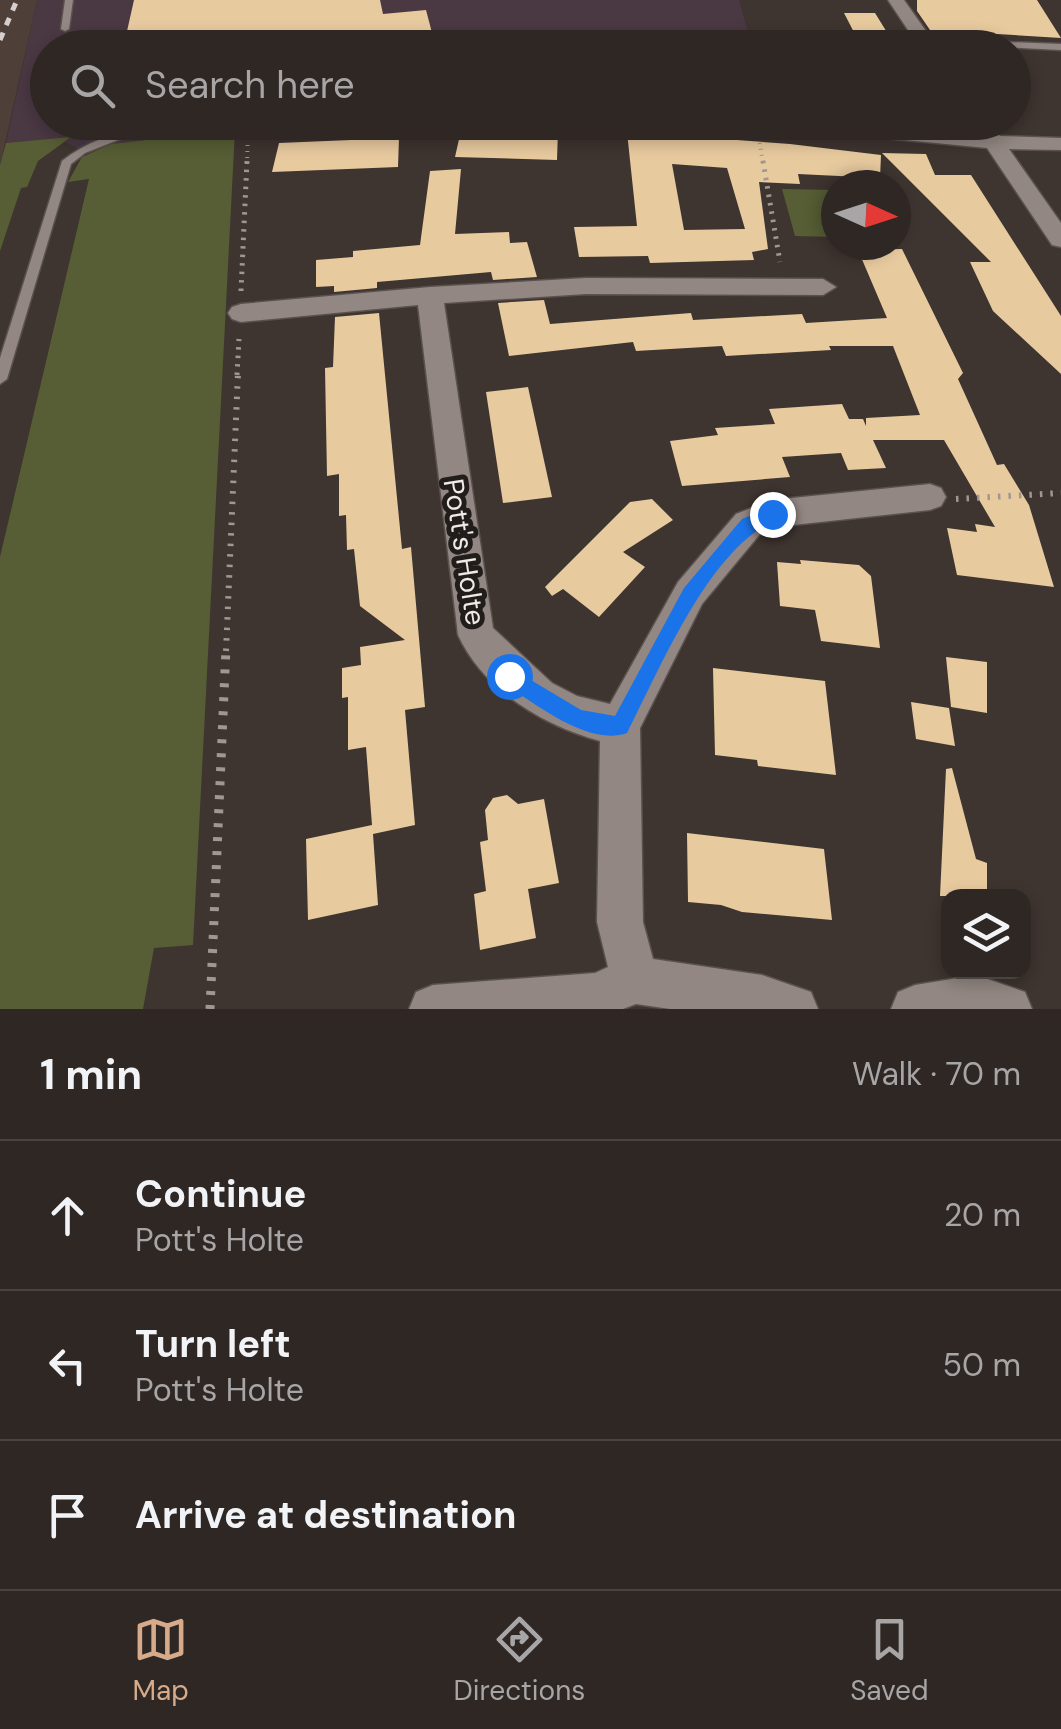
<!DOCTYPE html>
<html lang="en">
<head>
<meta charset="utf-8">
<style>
	:root { --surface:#2e2724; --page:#362f2c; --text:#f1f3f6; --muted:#a7a5a6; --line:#494441; --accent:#d6ab8b }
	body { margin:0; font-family:"DM Sans",sans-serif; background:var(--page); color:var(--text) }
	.controls { position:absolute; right:30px; bottom:30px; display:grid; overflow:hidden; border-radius:20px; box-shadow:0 5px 15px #0003 }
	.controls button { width:90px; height:90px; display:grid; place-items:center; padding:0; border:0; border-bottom:2px solid var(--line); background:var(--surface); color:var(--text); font:50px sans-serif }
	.compass { position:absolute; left:821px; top:170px; width:90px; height:90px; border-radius:50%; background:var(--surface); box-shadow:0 5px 15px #0003; rotate:93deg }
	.stop { position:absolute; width:30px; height:30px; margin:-22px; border:8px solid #1a73e8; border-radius:50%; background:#fff }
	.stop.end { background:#1a73e8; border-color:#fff; box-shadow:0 2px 10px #0008 }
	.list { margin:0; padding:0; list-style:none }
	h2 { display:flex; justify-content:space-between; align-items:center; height:130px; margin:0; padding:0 40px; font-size:42px }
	h2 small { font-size:32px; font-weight:400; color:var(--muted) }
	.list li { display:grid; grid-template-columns:65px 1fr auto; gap:30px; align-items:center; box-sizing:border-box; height:150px; padding:0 40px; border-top:2px solid var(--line) }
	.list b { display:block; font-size:38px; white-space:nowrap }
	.list p { margin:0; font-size:32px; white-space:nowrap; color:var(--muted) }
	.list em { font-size:32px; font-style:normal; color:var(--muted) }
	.icon { flex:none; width:55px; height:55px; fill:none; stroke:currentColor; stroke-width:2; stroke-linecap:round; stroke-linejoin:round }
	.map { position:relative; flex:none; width:1061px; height:1009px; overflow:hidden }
	.search { position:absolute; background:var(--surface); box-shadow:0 5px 15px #0003; left:30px; right:30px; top:30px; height:110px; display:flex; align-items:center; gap:25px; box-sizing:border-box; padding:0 35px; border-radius:55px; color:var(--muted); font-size:38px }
	.sheet { height:580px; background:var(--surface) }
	nav { display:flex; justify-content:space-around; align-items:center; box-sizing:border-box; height:140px; border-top:2px solid var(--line); background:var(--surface); font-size:28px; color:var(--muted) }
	nav a { display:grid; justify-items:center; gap:5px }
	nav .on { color:var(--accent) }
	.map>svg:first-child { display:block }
	.built { fill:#4f3f39 }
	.industrial { fill:#4a3843 }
	.green { fill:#575e35 }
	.building { fill:#e8ca9f; fill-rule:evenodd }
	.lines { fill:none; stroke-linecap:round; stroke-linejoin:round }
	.service-casing { stroke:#5a514e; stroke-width:3 }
	.minor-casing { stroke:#5a514e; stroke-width:3 }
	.path-far3 { stroke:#a09795; stroke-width:4; stroke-dasharray:1 5; stroke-linecap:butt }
	.path-far2 { stroke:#a09795; stroke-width:5; stroke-dasharray:2.5 6; stroke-linecap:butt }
	.path-far1 { stroke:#a09795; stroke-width:6; stroke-dasharray:2.5 8; stroke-linecap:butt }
	.path { stroke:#a09795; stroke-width:9; stroke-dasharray:4 10; stroke-linecap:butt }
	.service { fill:#928782; fill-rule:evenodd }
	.minor { fill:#928782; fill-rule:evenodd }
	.rail { stroke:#d6cfcd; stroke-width:5; stroke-dasharray:8 8; stroke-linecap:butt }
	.route { fill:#1a73e8 }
	.labels { text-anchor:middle; stroke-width:10; stroke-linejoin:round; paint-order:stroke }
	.street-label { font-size:28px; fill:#f0e9e7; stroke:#211d1b }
</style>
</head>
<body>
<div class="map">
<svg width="1061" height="1009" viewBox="0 0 1061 1009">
	<rect width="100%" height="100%" fill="#3e3430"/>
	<path class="built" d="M0,0H37L0,165Z"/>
	<path class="industrial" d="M37,0H739L751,43L668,40L667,48H48V122L220,123L219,132L112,144L88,153L65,142L70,138L6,143Z"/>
	<path class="green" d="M235,130L193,945L154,948L143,1009H0V557L89,179L68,182L82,157L111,144Z
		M71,137L38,161L27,187L21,188L0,251V165L6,143Z
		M782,189L836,190V237L795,236Z"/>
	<path class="building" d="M134,0H380L383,14L426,10L436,48H132L134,39L125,40Z
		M917,0H1037L1061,38L930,30L917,11Z
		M844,13H875L893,42H859Z
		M462,126L558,129L557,160L455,157Z
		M627,132L790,144L881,155L880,178L798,174L800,184L759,182L768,249L752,252L754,260L650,263L648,256L579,257L574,227L637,226ZM672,164L727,168L745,229L684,230Z
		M399,138L398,167L272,172L279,143Z
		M882,153L926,154L935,175H971L1061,316V374L993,311L970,262H991Z
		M461,169L455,234L509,232L510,243L527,242L537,277L493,280L491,272L377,282V288L334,292V286L316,287V260L353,257V251L420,245L430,171Z
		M902,249L963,373L958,379L997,465L1004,464L1029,505L1054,587L957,575L947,528L977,532L975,524L995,527L944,440H873L886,468L848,470L841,453L782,457L790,477L682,486L670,441L718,435L715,428L775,424L769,409L842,404L849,419H863L866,426V418L920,415L893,346H829L831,350L726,356L722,346L636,351L633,342L509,356L498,303L544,300L550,324L691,313L693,320L802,314L806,323L887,318L858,250Z
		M379,313L402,549L411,547L425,707L405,710L415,825L373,834L378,905L308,920L306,839L372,825L366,747L348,750V697L342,698V668L361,665L360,647L405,640L360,606L354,549L347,550L346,515L339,516V474L327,476L325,368L333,367L335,317Z
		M528,387L552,497L503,503L486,392Z
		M652,499L673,520L623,552L645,567L599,617L563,589L552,596L545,587L630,502Z
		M800,560L859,565L871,576L880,648L821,641L815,610L780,606L777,562L801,564Z
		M946,657L987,662V713L951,707Z
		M713,668L825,681L836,775L758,766L757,760L715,755Z
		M911,702L949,708L955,746L916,739Z
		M952,768L976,859L987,863V896H940L946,769Z
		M507,795L518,804L544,799L559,883L528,889L536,938L480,950L474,894L486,891L480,842L488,840L485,810L493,798Z
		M687,833L824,849L832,920L742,912L721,905L688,902Z"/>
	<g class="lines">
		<g class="service-casing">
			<path id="service" d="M65,0H73L69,29L65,31L61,29Z
				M924,39L1061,44V50L921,43L920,41Z
				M235,122L123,138L85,153L71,164L7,379L0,384V358L62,161C110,123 177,122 235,122Z"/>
		</g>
		<g class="minor-casing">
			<path id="minor" d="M888,0H904L938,48H920Z
				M772,122H853L977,134L978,126H992L1000,136L1061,138V150L1009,149L1061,223V247L1052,245L987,148L782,128Z
				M586,278L823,279L836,287L823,295L586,294L444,303L493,628L552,683L577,696L610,704L678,582L736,514L772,500L930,484L941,488L946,497L941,506L930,510L775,527L760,534L702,604L640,728L643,922L653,959L762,975L811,992L818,1009H670L636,1004L623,1009H409L416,992L433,985L595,973L608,967L597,922L600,741C544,726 483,690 458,635L418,305L241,322L232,319L228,313L232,307L241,304L430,287Z
				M976,975L1025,992L1032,1009H891L898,992L915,985Z"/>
		</g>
		<path class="path-far3" d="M758,131L763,164
			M247,164L248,129"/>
		<path class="path-far2" d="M763,161L780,262
			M241,291L247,161
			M237,375L239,339"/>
		<path class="path-far1" d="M956,499L1061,493
			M226,651L238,373"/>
		<path class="path" d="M210,1009L226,648"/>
		<use href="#service" class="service"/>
		<use href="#minor" class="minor"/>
		<path class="rail" d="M0,40L17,0"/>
	</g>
	<path class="route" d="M772,507L780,514L778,519C710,546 660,669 627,733C588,747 533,702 502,682V670L509,667L581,710L615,716L684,588L742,519Z"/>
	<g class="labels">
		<g class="street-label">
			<text transform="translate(465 552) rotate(81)" y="10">Pott's Holte</text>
		</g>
	</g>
</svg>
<div class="controls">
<button><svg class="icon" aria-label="layers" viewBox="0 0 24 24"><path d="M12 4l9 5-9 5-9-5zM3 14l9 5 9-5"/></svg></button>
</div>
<svg class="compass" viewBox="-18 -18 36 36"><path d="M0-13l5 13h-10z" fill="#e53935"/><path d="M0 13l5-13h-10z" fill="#a7a5a6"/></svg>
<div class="stop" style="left:509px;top:676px"></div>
<div class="stop end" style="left:772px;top:514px"></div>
<div class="search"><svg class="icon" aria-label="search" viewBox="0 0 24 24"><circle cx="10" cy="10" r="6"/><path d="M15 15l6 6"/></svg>Search here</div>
</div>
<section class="sheet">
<h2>1 min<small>Walk · 70 m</small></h2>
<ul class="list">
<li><svg class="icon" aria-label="ahead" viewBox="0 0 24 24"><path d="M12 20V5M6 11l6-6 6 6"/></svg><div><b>Continue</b><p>Pott's Holte</p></div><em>20 m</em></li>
<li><svg class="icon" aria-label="left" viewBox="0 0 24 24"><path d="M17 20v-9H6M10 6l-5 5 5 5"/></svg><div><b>Turn left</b><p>Pott's Holte</p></div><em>50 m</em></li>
<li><svg class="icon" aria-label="arrive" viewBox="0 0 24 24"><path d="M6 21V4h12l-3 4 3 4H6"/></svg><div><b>Arrive at destination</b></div></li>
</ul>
</section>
<nav>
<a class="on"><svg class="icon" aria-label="map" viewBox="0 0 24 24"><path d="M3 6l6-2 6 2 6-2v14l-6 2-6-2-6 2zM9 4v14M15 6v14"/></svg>Map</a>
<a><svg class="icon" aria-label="directions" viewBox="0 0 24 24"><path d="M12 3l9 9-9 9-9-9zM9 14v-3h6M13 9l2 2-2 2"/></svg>Directions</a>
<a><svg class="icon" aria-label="saved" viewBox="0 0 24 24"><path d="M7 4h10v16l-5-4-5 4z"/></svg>Saved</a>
</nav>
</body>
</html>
